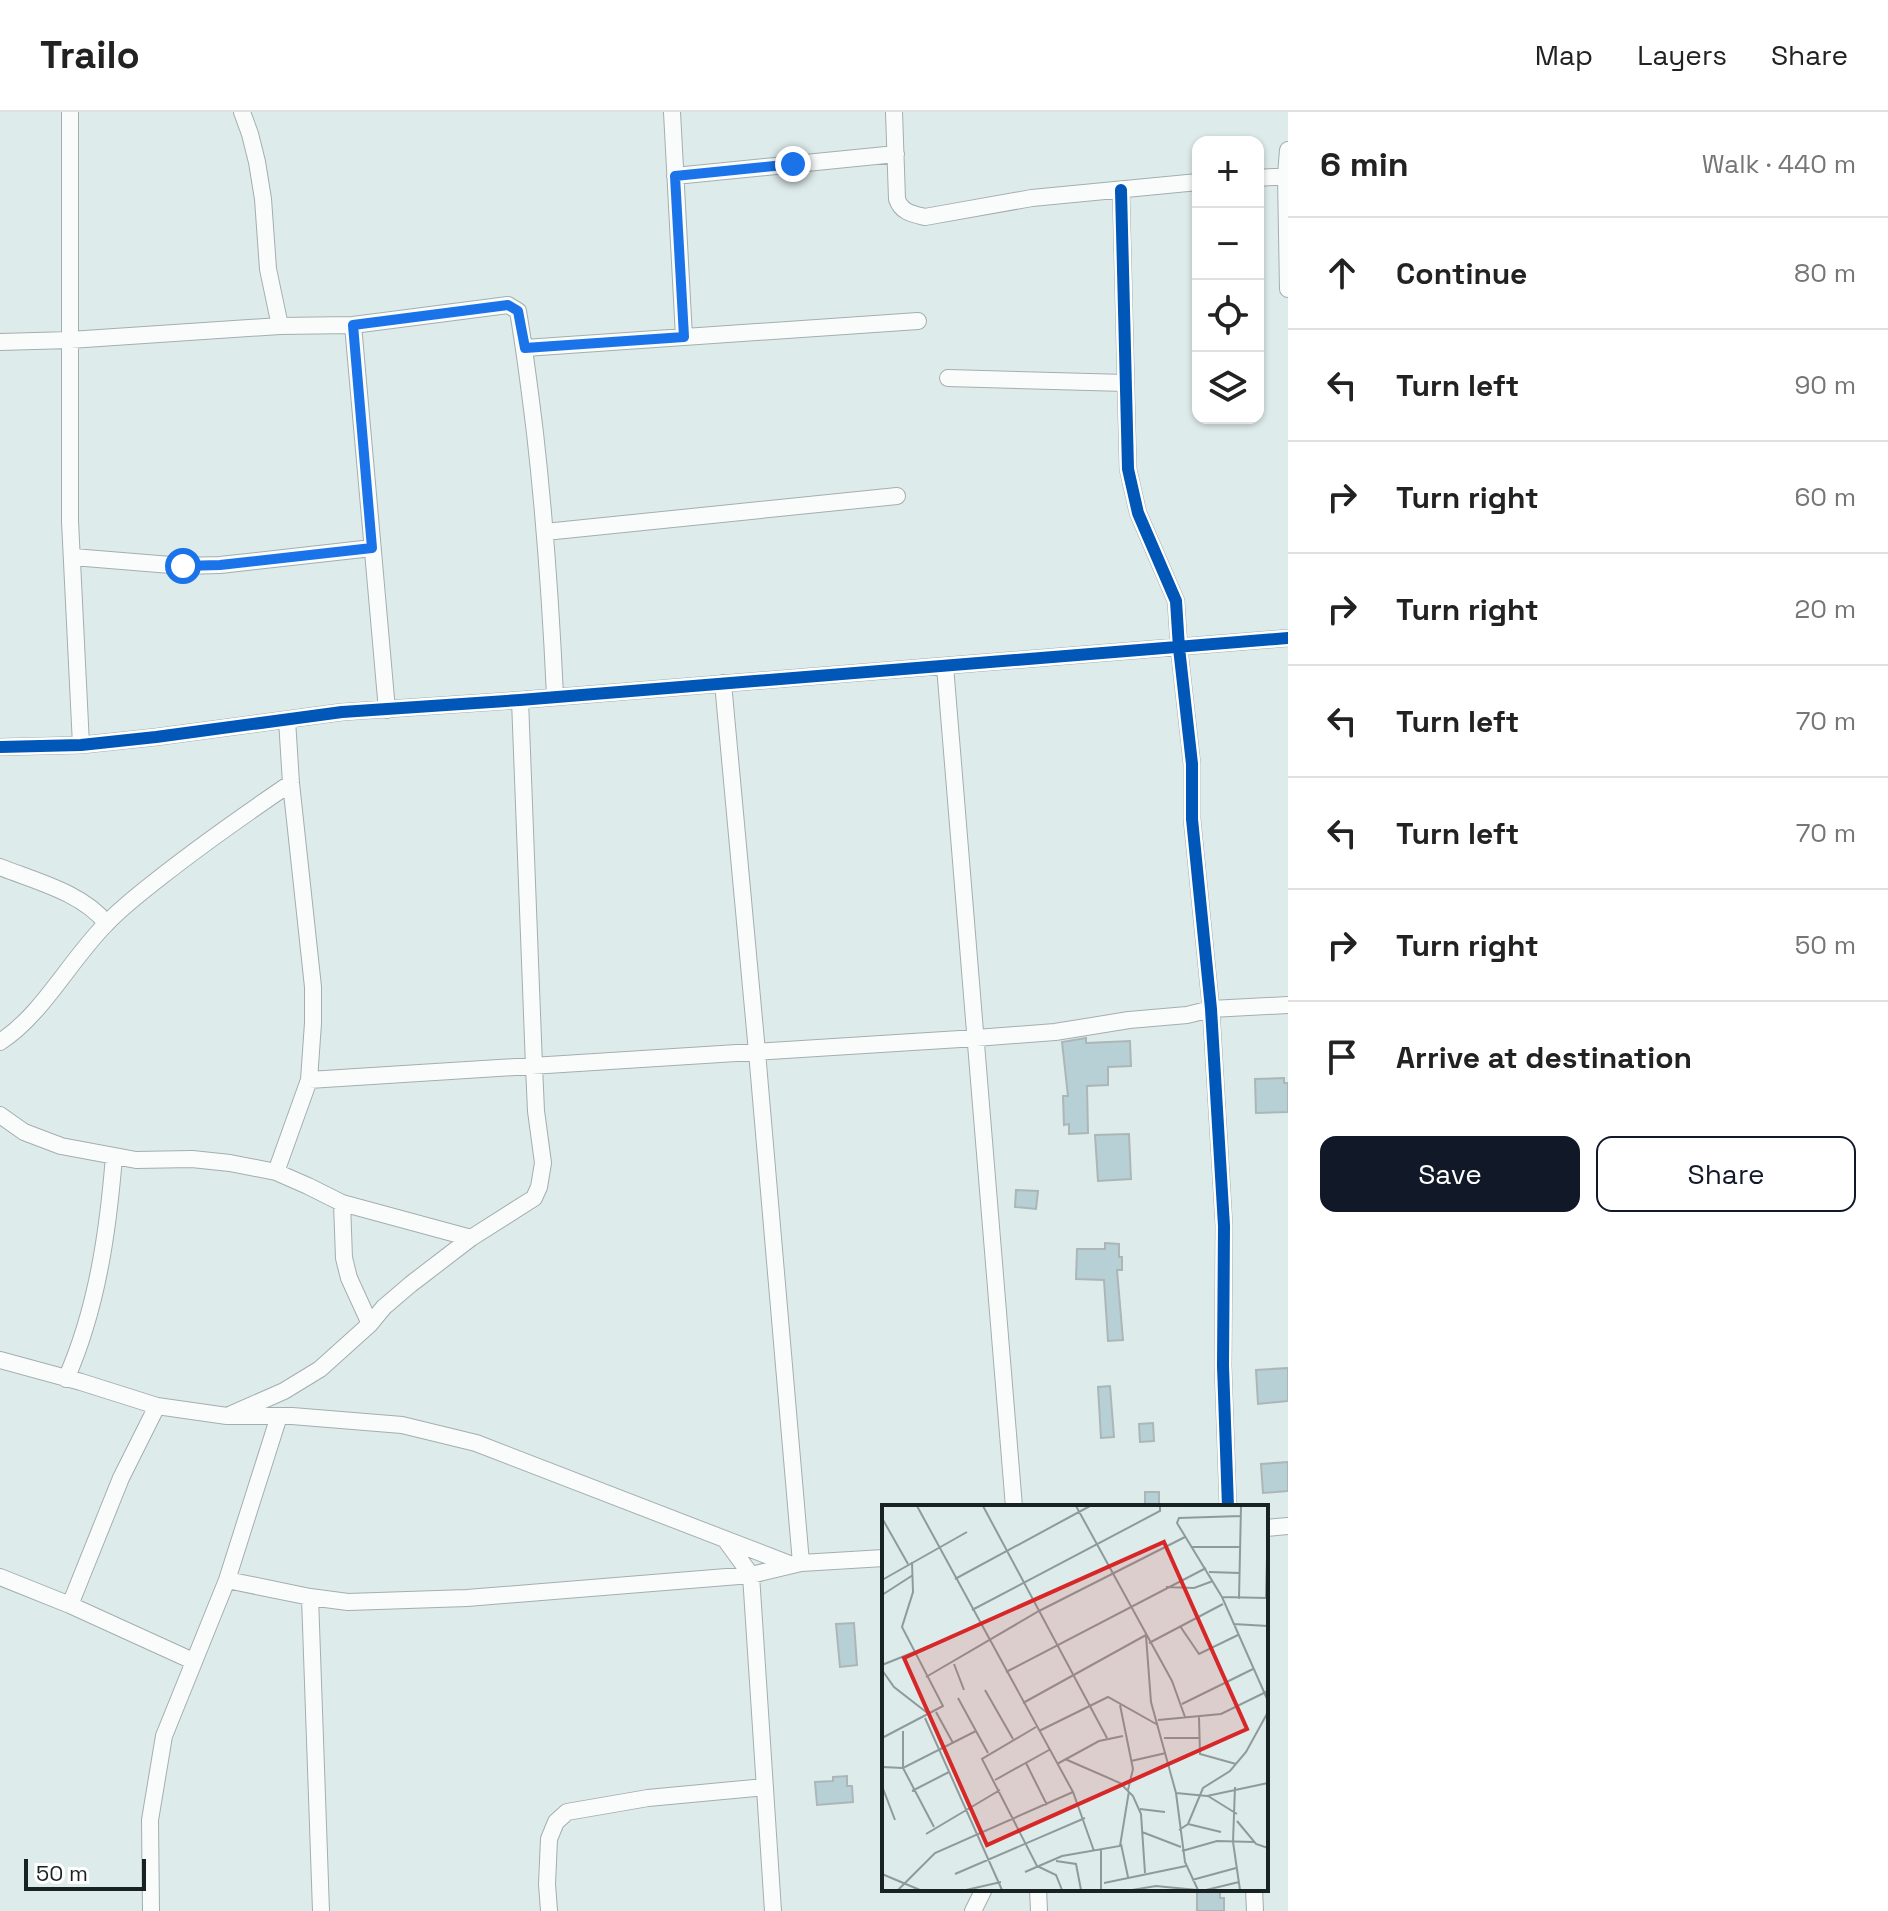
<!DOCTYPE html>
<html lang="en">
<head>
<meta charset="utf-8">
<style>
	:root { --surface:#fff; --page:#f2f2f2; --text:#222; --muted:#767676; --line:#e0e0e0; --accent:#111827 }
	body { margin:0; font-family:"Space Grotesk",sans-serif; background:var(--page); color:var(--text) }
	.controls { position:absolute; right:24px; top:24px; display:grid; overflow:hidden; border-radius:16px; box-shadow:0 2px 6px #0004 }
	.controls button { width:72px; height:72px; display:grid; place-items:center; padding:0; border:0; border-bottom:2px solid var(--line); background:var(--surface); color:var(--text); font:40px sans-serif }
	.scale { position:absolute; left:24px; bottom:20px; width:122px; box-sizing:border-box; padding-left:8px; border:4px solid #192222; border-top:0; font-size:22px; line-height:28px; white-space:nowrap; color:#192222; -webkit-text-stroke:6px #fff; paint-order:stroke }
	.stop { position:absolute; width:24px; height:24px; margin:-18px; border:6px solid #1a73e8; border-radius:50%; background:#fff }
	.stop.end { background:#1a73e8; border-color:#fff; box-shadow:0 2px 8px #0008 }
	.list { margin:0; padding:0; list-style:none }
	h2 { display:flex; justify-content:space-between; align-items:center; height:104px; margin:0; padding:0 32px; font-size:34px }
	h2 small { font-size:26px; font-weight:400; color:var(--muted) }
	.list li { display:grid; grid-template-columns:52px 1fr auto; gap:24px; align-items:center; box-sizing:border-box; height:112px; padding:0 32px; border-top:2px solid var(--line) }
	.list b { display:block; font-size:30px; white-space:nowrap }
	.list em { font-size:26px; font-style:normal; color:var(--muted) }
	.actions { display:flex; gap:16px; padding:24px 32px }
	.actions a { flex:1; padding:18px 0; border:2px solid var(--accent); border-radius:16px; text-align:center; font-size:28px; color:var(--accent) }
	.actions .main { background:var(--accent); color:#fff }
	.icon { flex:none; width:44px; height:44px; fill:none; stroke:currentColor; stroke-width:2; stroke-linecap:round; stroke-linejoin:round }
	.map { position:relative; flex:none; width:1288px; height:1799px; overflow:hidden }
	header { display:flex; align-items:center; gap:48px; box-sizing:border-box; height:112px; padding:0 40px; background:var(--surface); border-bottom:2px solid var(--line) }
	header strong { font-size:38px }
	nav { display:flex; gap:44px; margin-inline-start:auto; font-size:28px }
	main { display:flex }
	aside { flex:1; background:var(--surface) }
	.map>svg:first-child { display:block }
	.building { fill:#b7d0d6; stroke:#acb6b7; stroke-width:2 }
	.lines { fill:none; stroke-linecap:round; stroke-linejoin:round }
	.street-casing { stroke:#a4aeae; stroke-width:18 }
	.street { stroke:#fafcfc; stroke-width:16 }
	.cycleway-casing { stroke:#fff; stroke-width:17 }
	.cycleway { stroke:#0057b8; stroke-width:12 }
	.route { stroke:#1a73e8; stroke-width:10 }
	.inset-road { fill:none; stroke:#8f9b9b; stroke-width:2 }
	.view { fill:#d62828; fill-opacity:0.15; stroke:#d62828; stroke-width:4 }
	.inset-edge { fill:none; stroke:#192222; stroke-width:4 }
</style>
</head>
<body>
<header>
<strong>Trailo</strong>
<nav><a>Map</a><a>Layers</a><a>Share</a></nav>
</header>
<main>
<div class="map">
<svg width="1288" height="1799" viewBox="0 0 1288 1799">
	<rect width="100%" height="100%" fill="#deebeb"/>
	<path class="building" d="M1086,926V931L1130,929L1131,954L1108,955V973L1087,974L1088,1021L1069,1022V1012L1064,1013L1063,984H1068L1062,930Z
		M1284,966V971H1288V1000L1256,1001L1255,967Z
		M1129,1022L1131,1067L1098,1069L1095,1023Z
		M1016,1078L1038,1079L1036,1097L1015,1095Z
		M1105,1131L1119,1132V1145H1122V1158H1117L1123,1228L1108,1229L1104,1168L1076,1167L1077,1137H1105Z
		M1288,1256V1289L1258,1292L1256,1258Z
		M1110,1274L1114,1325L1101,1326L1098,1275Z
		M1153,1311L1154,1329L1140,1330L1139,1312Z
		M1288,1350V1379L1263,1381L1261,1352Z
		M1145,1380H1159V1395H1145Z
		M854,1511L857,1553L840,1555L836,1512Z
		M847,1664V1674H852L853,1690L817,1693L815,1670L833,1669V1665Z
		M1197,1777H1220V1786H1224V1799H1197Z"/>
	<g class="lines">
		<g class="street-casing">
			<path id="street" d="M70,0V409L81,633
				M242,0L250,22L257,50L263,87L268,157L280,214
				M672,0L684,225
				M894,0L897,87C901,100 912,102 925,105L1032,86L1198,70
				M1288,38L1286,64L1288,177
				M675,64L896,42
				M1258,66L1288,64
				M1121,78L1128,357L1138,401L1176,489L1179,536L1192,652V707L1211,897L1224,1114L1223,1254L1228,1395
				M353,213L387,598
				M0,230L70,228L280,214L353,213L508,193L518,199C525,240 530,280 535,321C545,409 551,496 555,584
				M525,236L918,209
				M948,266L1126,271
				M545,420L897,384
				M73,445L183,454L220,453L372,436
				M945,554L1014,1395
				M723,571L757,940L801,1451
				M0,635L81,633L156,625L342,600L520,588L1288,526
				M0,755C35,769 83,781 106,811
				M0,930C42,903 70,848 106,812C123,794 143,779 162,764C204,731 247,701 291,671
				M309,968L976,926L1055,920L1129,908L1187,903L1211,897L1288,893
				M0,1003L24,1020L61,1034L136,1048L192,1047L230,1051L276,1060L308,1074L342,1091L471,1126
				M276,1060L309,968L313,911V875L291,671L287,608
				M342,1091L344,1146L349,1166L370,1212
				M0,1248L81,1270L157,1294L227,1304H292L402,1313L476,1331L792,1453
				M66,1267C97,1197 108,1120 114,1044
				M227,1304L284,1279L320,1257L370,1212L384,1195L411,1172L471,1126L534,1086L539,1075L543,1051L536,999L534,954L520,588
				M1266,1416L1288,1414
				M727,1430L751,1463L773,1799
				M0,1465L70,1493L193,1549
				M227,1468L310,1485L348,1490L467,1486L751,1463L801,1451L884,1446
				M310,1485L321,1799
				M70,1493L121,1366L157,1294
				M1038,1777L1039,1799
				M1254,1777L1255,1799
				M151,1799L150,1708L164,1624L227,1468L279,1304
				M549,1799L547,1772L549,1727L556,1710L567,1700L648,1686L765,1675
				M973,1799L984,1777"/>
		</g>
		<use href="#street" class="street"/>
		<g class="cycleway-casing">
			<path id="cycleway" d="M1121,78L1128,357L1138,401L1176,489L1179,536L1192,652V707L1211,897L1224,1114L1223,1254L1228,1395
				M0,635L81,633L156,625L342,600L520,588L1288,526"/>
		</g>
		<use href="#cycleway" class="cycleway"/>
	</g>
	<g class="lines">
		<path class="route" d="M183,454L220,453L372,436L353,213L508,193L518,199L525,236L684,225L675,64L793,52"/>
	</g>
	<g transform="translate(882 1393)">
		<rect width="386" height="386" fill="#deebeb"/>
		<path class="inset-road" d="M35,1L191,287L212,346M101,1L225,233M194,1L290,176L303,212M359,11L297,13L295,18L340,92L386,196M0,13L26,59M310,42H358M327,67L358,68M73,74L208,1M0,75L85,27M284,82L312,83L331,76M0,90L31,70M340,92L385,93M357,94L359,1M384,94L386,12M90,105L278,6V1M351,119L386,121M298,121L317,149L356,130M264,131L269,197L294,288L303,357L316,385M267,138L341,99M72,159L82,185M0,160L62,135M0,165L12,182L48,210M124,167L324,63M44,172L157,106L303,32M103,185L131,234M76,193L106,248M141,198L264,130M300,199L371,164M238,200L251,264L246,285M54,207L71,238M317,212L318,249L354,259M43,213L120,385M276,215L339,209L386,186M154,222L100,254L155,361L174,370L180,385M21,226V263L52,322M157,226L226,192L276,220M0,233L61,201L20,122L31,87L30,57M282,233H317M183,254L238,278L251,291L259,309L263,368M249,256L284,248M144,258L165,300M175,259L217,236L241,231M0,262L21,263L94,226M113,275L167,245M0,281L13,315M353,282L351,337L358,385M30,286L67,267M294,288L325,291L386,278M326,291L355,309M258,304L283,307M355,316L374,339L386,343M306,319L339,327M297,325L306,319L321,283L348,266L364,247L386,207M260,327L299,342M44,329L118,285M239,339L246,372M300,346L335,336L372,337M174,356L194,359L199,385M143,367L180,351L238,341L247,286M0,369L38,385M73,369L203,313M310,375L354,363M222,378L304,361M16,385L53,348L191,287M84,385L119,377M219,385V345M250,385L274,381L315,385M324,385L357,377"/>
		<path class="view" d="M282,37L365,224L105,340L22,153Z"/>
		<rect width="386" height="386" class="inset-edge"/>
	</g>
</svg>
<div class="controls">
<button>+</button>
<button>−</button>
<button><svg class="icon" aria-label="locate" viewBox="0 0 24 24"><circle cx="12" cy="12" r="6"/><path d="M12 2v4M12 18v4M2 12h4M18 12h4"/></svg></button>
<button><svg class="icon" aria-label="layers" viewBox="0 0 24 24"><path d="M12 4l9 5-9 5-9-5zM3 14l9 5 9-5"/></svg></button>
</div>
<div class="scale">50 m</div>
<div class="stop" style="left:183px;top:454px"></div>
<div class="stop end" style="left:793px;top:52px"></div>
</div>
<aside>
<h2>6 min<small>Walk · 440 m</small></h2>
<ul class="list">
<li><svg class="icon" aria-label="ahead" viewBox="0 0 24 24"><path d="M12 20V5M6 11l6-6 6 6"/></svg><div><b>Continue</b></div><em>80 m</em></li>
<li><svg class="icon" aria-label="left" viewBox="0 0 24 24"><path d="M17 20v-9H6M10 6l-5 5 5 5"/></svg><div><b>Turn left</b></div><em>90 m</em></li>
<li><svg class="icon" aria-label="right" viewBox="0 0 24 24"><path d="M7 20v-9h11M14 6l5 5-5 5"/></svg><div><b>Turn right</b></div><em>60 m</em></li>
<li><svg class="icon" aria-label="right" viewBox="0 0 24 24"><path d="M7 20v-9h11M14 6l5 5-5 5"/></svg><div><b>Turn right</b></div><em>20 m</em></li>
<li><svg class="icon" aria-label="left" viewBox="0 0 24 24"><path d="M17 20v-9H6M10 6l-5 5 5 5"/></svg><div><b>Turn left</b></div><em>70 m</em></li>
<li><svg class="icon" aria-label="left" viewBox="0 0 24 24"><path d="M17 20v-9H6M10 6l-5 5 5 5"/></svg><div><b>Turn left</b></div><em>70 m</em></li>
<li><svg class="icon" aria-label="right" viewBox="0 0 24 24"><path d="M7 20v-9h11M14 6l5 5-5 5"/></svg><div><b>Turn right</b></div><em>50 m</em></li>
<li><svg class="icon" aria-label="arrive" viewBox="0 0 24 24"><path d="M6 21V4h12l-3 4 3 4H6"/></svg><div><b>Arrive at destination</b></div></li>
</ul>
<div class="actions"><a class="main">Save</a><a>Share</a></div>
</aside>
</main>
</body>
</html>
